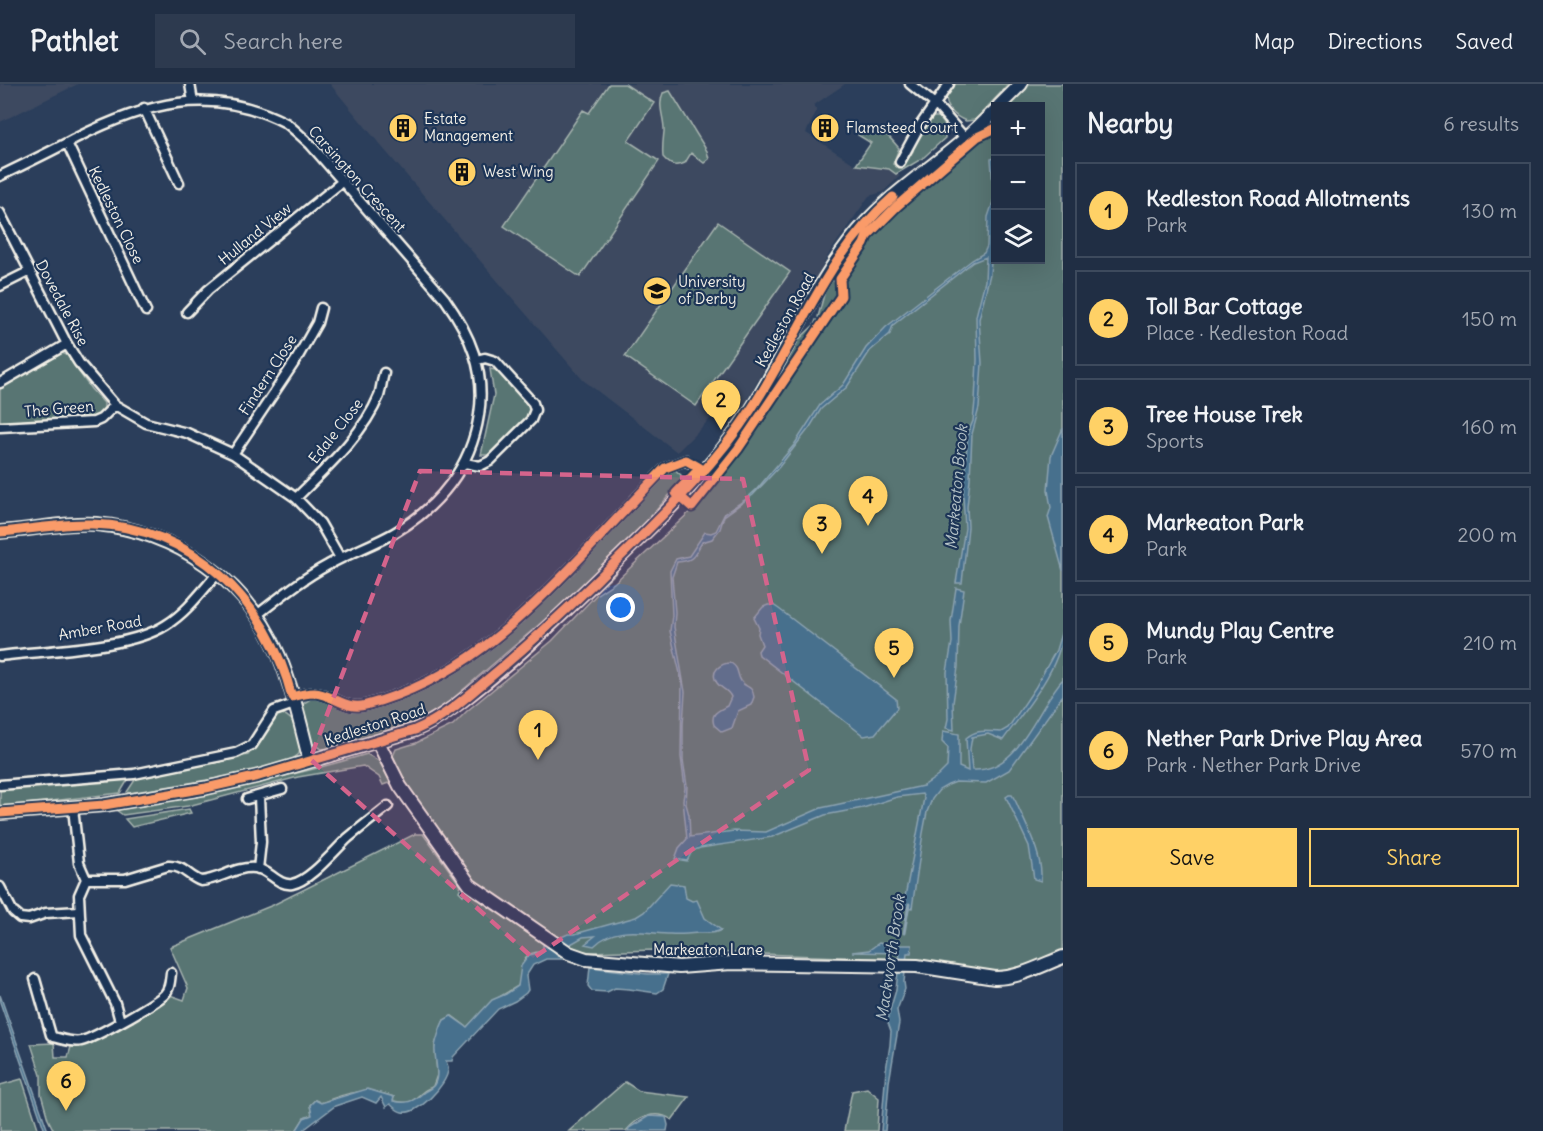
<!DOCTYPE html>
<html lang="en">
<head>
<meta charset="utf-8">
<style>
	:root { --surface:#202e44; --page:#2d3a4f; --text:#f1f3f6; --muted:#a2a8b2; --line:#3d4a5d; --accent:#ffd166 }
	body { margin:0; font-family:Delius,sans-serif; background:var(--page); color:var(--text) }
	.controls { position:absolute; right:18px; top:18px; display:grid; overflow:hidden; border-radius:0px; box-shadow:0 6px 24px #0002 }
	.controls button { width:54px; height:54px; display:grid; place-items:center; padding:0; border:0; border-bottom:2px solid var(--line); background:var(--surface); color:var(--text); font:30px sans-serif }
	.you { position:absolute; left:621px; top:524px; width:21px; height:21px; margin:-15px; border:4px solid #fff; border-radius:50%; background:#1a73e8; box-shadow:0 0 0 9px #1a73e833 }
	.badge { display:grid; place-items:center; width:39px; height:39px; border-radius:50%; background:var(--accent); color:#111; font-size:20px; font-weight:700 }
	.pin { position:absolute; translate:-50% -50px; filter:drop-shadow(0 2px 3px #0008) }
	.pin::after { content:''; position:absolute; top:32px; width:21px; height:18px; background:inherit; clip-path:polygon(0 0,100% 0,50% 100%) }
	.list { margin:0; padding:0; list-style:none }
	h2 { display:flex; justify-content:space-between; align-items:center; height:78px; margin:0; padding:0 24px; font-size:26px }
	h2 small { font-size:20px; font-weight:400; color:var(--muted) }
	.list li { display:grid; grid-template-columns:39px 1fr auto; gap:18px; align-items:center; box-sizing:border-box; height:96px; margin:0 12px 12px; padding:0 12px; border:2px solid var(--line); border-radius:0px }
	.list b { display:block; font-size:22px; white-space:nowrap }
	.list p { margin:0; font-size:20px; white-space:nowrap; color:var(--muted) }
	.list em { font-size:20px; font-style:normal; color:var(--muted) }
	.actions { display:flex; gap:12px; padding:18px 24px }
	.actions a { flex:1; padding:14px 0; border:2px solid var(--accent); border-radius:0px; text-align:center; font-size:21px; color:var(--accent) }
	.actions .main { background:var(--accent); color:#111 }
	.icon { flex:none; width:33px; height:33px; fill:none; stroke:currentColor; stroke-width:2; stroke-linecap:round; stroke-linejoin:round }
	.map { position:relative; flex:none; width:1063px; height:1047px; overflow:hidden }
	header { display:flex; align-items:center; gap:36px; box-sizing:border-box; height:84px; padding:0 30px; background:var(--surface); border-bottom:2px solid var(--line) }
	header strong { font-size:28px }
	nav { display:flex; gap:33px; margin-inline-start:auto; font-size:21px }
	.search { width:420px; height:54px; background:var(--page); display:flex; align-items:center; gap:15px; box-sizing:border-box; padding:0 21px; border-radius:0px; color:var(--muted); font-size:22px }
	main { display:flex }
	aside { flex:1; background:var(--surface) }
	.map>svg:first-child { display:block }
	.built { fill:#3c4960 }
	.green { fill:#587573; stroke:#a6b3ae; stroke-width:1.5 }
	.water { fill:#466f8d; stroke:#8ca3b1; stroke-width:1.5 }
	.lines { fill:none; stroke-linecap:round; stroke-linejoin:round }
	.stream { stroke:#8ca3b1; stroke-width:3 }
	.street-casing { stroke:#f4f1e8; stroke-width:13 }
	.secondary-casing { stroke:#f4f1e8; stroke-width:16 }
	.street { stroke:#1d3557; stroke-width:8 }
	.secondary { stroke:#1d3557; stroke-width:12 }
	.cycleway-casing { stroke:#1d3557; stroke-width:13 }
	.cycleway { stroke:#fa9b69; stroke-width:9 }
	.marked { fill:#d4648c; fill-opacity:0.2; stroke:#d4648c; stroke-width:4.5; stroke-dasharray:12 8; stroke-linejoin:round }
	.labels { text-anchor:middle; stroke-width:4.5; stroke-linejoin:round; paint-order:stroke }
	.poi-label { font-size:15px; fill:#f4f1e8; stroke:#1d3557; text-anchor:start }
	.street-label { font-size:15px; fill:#f4f1e8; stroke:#1d3557 }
	.water-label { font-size:16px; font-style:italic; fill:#b7c4c8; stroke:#1d3557 }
</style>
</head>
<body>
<header>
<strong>Pathlet</strong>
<div class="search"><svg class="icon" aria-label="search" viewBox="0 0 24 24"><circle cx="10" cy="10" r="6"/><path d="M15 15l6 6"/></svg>Search here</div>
<nav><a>Map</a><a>Directions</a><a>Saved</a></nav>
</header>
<main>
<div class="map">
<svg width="1063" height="1047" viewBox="0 0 1063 1047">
	<rect width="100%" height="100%" fill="#2b3e5b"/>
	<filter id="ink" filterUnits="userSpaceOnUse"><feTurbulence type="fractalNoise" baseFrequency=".0167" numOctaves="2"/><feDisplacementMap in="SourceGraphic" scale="12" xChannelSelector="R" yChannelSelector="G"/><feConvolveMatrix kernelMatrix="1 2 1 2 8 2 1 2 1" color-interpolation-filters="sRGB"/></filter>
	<g filter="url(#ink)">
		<path class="built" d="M0,0H78L0,38Z
			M330,0H845L814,21L817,26L806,49L856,81L889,85L900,92L883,108L869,112L830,168L735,337L717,328L677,368L583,296L382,63Z"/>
		<path class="green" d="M609,0H625L654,19L628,57L659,77L580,193L504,142L583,26L589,29Z
			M953,0H1009L975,36L966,37C953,32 945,24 946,9Z
			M1029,0H1063V869L1008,889L970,885L922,876L655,866L590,868L572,865L479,803L463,785L406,702L393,672L396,665L416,659L453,641L467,627L552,557L597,510L614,499L695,423L745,360L827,237L843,211L844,193L850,181L865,163L868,153L897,123L995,34L996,176H1040V22H1008Z
			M670,7L707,67L709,75L704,79L691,69L685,79C675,83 671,82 663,73C662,64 663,57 664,48C665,35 657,22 663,9Z
			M933,33H939L947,44L945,45V54L923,74L896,90L889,85L856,81L871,59L858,51L863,44L870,49L874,44C883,45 892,56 899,64L893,80L902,84L913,67V63Z
			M718,138L790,188L696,322L625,272Z
			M831,195L839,202V210L823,235L818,233L826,203Z
			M816,236L821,238L763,326L701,409L692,418L688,414L689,411L794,260L814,241Z
			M62,269L67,271L91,305L104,319V327L95,333L0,340V305Z
			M490,285L501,287L529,320V330L527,336L488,371H481L494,311Z
			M674,385L681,391L680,399L632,454L542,538L436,629L423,635L332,665H321L311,659L300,628L304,619L312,614H321L338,621L394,615L451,591L492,563L522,538L562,498L667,386Z
			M618,487L531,569L527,570L528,571L513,585H509L600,499Z
			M282,630C296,633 302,657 299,670L291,676L243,690L129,709L127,708L137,693L248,671L276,631Z
			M367,670L379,677L391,698L383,701L379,693L363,682L298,693L188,722L123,731L116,726C201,711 285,695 367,670Z
			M129,694L120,709L0,723V705Z
			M189,725L191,729L132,743L125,735Z
			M415,750H423L461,802L459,807L463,811L466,807L544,859L543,868C516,867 525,887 518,902L499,913L467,943L452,932L444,936L435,961L437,991L433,1002C431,1004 427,1005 424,1007C411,1017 413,1021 393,1017L394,1013C367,1003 347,1008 321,1019L315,1016L310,1021L312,1031L304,1034L296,1047H54L48,1035L41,1010V991L31,960L54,959L55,973H68L71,963L86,961L100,951L133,938V934L147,929L170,911L184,916L188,904L170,863L273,821Z
			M22,995L39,1047H0V1001Z
			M625,998L639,1007L689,1013L672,1036C656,1025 637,1033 626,1047H569Z
			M867,1004L879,1014L877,1047H844L852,1007Z"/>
		<path class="water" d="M995,74V130L990,190L979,235L982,279L979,324L972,350L970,395L967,423L968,443L962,499H956L965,444L963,411L968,349L973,337L975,317L977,276L976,232L985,197L986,173L973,178L893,241L890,250L870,267L847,303L821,325L810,343L779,383L753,411L724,432L720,445L712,455L702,458C694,472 694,477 677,478L672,493L675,528L674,543L685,608L683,641V676L687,702L686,720L689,731L690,753L734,747L766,748L821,724L923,702L938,692L947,683L948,664L942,658L943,647L959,650V683L968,687L966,654C978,644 987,648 1001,648L1008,644L1035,604L1056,566L1063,543C1063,583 1025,625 1003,656L988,650L972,653L970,665L972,686C1020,689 1036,624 1063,595V611L1009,686L986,699L956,698L948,701L939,706L932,715L927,728L923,749L912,824L903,823L924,714L922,710L897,713L863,724L825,731L772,753L700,764L692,767L687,777L675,775L679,764L687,755L683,716L685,704L681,673L682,598L670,547L672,531L670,487L676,475L689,472L705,448L711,449L716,447L725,429L746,415L757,405L794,361L820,321L843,301L866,264L886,243L972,176L984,169L987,162L988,133L994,115L991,75Z
			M1063,344V487L1048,433L1051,424L1048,406L1051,372Z
			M956,504L964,506L959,542L958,583L953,619L954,646L946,644L948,635L947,588L952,558L951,537Z
			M768,521H773L779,525L896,615L897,624L875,650L864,652L759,571L758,567L762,561L758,550L759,544L754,534L763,523Z
			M731,579C740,585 736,589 741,597C746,605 752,600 754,613L751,621L738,627L732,644L722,648L714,641C710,629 718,627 727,622L731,613C728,605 721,605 717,599C709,587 721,579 731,579Z
			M1009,711H1012L1016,718C1026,742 1043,770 1041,797L1034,795L1029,762L1006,713Z
			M670,799L684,801L686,814L692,817L697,816L705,834L721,846C714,850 706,849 698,849C689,850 679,851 670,850C644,849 614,841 594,862L585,860L595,852L583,853L555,869L564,875H546L533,881L526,892L528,906L526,909L515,917L498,925L453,973L452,977H446C447,980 449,983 448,986C447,1001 417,1032 402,1028C397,1027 394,1023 390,1020L386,1023L381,1013L376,1019L362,1013L335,1022L302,1047H296L304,1034L312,1031L310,1021L315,1016L321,1019L367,1005L394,1013L393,1017C406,1020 413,1018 423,1009C426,1006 432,1005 434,1001C440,992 435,977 435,967C434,961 441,941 444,936L451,932L467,943L492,916L506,910L518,902L521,882L529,871L543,868V861L568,850H575L636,833L644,828Z
			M889,857L899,861H912L911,869H907L904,898L905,905L897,926L899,939L889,998L885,1047H881L886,986L890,961L891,947L887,936L896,906L900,869L852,868L869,866L879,859L884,860Z
			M590,883L648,890H668L663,905L657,909L629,905L615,904L607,908L592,907L588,902Z
			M0,911L48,1047H45L0,918Z
			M649,1032L666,1033L668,1041L667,1047H628L629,1044Z"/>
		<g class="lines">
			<path class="stream" d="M904,849L909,820"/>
			<g class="street-casing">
				<path id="street" d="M190,0L192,12
					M910,0L936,21L965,54
					M144,24L179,99
					M67,59L146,227
					M900,78L919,43L949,0
					M0,92C25,80 50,68 74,55C145,19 211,0 286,39C294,45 302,53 310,60L445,215C470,250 486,287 479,331C471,383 439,423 394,449C373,461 349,469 328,481C302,495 280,513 257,531
					M0,129L67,260L79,279L115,321L146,339L187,349L233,370L296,414L320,439L340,474
					M0,202L30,187
					M187,228L208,206L343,97
					M0,299L67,260
					M0,343L94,338L101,335L115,321
					M233,370L296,276L317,239L321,224
					M465,379L480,382L490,377L531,336L535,326L533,319L495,277L485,274L477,276
					M296,414C325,385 363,351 379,312C381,305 382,296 384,289
					M0,572C46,566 129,565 166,541C187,528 202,507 218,489
					M292,613C299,611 307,609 314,609C333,610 346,627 366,621C457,597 518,539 581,473C609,443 637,413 665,384L686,376L703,388
					M0,701L134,690L236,669L252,661L274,627L294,620
					M247,715L282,705
					M73,724L79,779L86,795H125L168,782C184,781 188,793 201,797C219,796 236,782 255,784C269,785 277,802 292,800C310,797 334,767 348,754C361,743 374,733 388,722
					M258,785L261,758L259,713
					M86,795L79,811L81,851L115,919L120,937
					M0,803L13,828L20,834L29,835L46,829L79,827
					M35,895L51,951L53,953C62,955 72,959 81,957C93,955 154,920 164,911C170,905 170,897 171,889"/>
			</g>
			<g class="secondary-casing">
				<path id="secondary" d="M999,22L1021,0
					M0,448C31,446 64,438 96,440C176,447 248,497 279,572C293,605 301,643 310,677
					M378,658L400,702L470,801L569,869L586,875L679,883L731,879L917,882L995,894C1019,894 1040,882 1063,873
					M0,729L104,721L206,704L259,692L415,646C442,634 463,616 486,598C527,564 565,527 603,490C653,440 707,392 747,332C784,276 809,210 851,156C882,115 927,88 966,54C976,45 986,35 996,26"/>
			</g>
			<use href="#street" class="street"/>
			<use href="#secondary" class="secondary"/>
			<g class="cycleway-casing">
				<path id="cycleway" d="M0,448C30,446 61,439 92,440C194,443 268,518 292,613C299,611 307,609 314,609C333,610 346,627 366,621C457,597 518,539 581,473C609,443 637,413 665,384L686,376L700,384L676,409L692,423L738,365L841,212L840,195L864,160L867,152L897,122L977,53L996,44
					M0,729L104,721L206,704L259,692L415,646C441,635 461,618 482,600C522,567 560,532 597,496C652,441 710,389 752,324C800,251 826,171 893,113"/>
			</g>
			<use href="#cycleway" class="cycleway"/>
		</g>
	</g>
	<path class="marked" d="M420,387L743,395L809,686L533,874L310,675Z"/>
	<defs>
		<g id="building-disc" transform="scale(1.5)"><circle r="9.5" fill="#ffd166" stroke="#1d3557"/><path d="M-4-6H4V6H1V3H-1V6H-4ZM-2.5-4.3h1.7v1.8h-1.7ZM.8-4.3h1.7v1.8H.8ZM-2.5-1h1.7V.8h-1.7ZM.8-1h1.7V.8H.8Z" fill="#111"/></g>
		<g id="university-disc" transform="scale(1.5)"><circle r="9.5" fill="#ffd166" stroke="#1d3557"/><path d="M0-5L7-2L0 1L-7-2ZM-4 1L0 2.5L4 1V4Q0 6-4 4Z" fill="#111"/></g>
	</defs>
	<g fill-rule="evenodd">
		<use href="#building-disc" x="403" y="44"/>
		<use href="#building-disc" x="825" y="44"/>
		<use href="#building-disc" x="462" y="88"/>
		<use href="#university-disc" x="657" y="207"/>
	</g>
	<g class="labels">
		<g class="poi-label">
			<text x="424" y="40">Estate<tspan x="424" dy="17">Management</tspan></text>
			<text x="846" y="49">Flamsteed Court</text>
			<text x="483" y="93">West Wing</text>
			<text x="678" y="203">University<tspan x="678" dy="17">of Derby</tspan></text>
		</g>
		<g class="street-label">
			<text transform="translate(357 95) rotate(48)" y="5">Carsington Crescent</text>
			<text transform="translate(116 131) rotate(64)" y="5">Kedleston Close</text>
			<text transform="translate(255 150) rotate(-39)" y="5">Hulland View</text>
			<text transform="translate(62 219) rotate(62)" y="5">Dovedale Rise</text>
			<text transform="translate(785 236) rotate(-61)" y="5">Kedleston Road</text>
			<text transform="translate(268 291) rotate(-57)" y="5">Findern Close</text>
			<text transform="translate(59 325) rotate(-5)" y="5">The Green</text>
			<text transform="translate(336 347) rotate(-52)" y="5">Edale Close</text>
			<text transform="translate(100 544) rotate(-10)" y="5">Amber Road</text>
			<text transform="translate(375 641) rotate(-18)" y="5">Kedleston Road</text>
			<text x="708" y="871">Markeaton Lane</text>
		</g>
		<g class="water-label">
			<text transform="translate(956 403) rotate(-85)" y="6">Markeaton Brook</text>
			<text transform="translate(890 874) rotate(-82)" y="6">Mackworth Brook</text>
		</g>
	</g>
</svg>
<div class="controls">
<button>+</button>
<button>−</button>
<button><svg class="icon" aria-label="layers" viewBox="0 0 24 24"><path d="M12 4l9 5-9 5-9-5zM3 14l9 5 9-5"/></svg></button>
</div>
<div class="you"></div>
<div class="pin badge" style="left:538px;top:676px">1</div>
<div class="pin badge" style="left:721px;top:346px">2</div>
<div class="pin badge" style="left:822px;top:470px">3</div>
<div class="pin badge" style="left:868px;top:442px">4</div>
<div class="pin badge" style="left:894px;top:594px">5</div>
<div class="pin badge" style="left:66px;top:1027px">6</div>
</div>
<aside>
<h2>Nearby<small>6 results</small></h2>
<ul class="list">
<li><span class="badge">1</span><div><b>Kedleston Road Allotments</b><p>Park</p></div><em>130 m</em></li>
<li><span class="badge">2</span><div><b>Toll Bar Cottage</b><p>Place · Kedleston Road</p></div><em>150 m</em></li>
<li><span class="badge">3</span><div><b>Tree House Trek</b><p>Sports</p></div><em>160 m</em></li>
<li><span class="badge">4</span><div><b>Markeaton Park</b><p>Park</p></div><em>200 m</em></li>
<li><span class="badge">5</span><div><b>Mundy Play Centre</b><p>Park</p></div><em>210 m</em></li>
<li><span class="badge">6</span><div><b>Nether Park Drive Play Area</b><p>Park · Nether Park Drive</p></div><em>570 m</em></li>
</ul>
<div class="actions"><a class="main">Save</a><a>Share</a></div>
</aside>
</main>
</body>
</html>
